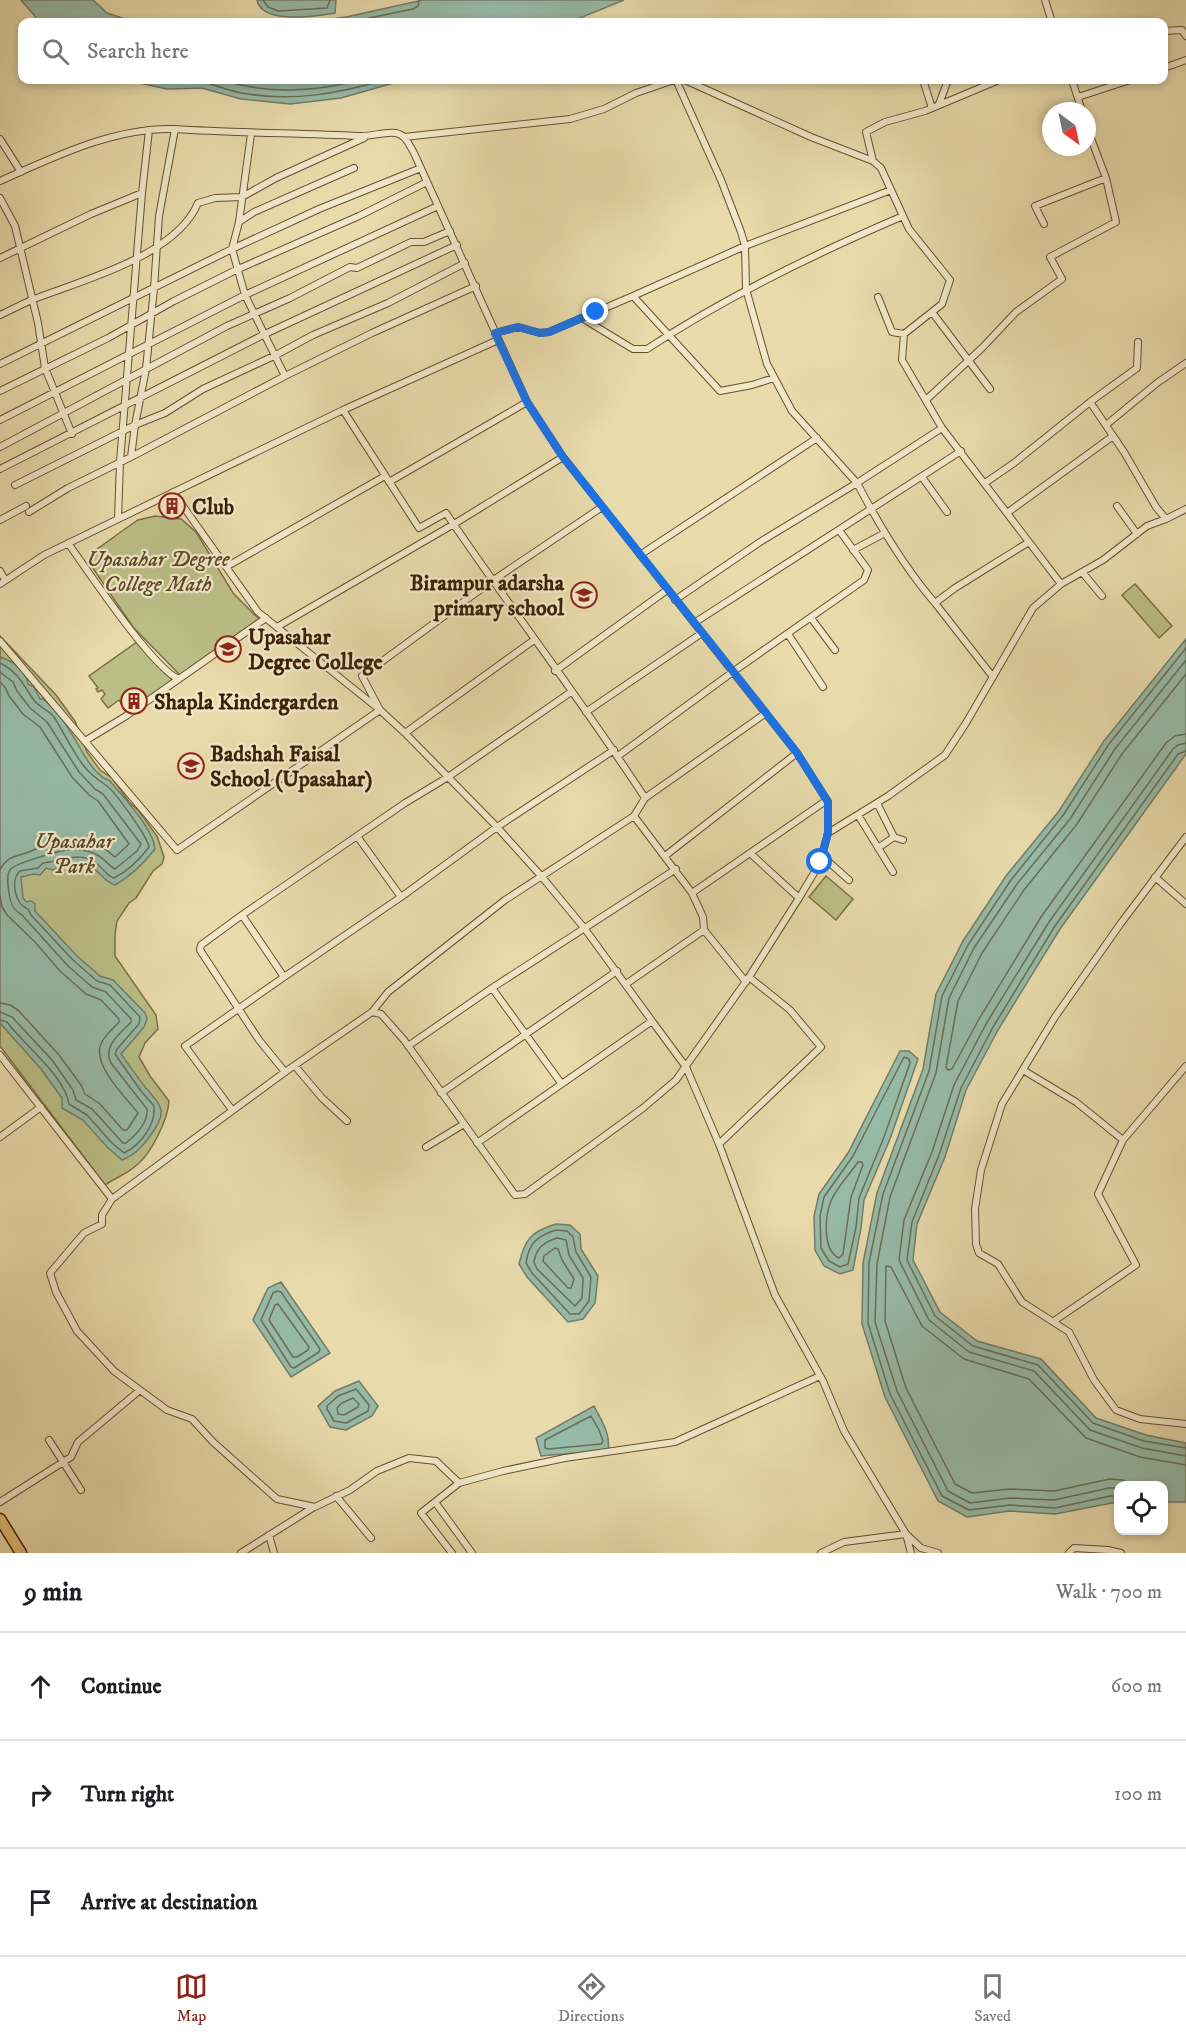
<!DOCTYPE html>
<html lang="en">
<head>
<meta charset="utf-8">
<style>
	:root { --surface:#fff; --page:#f6f6f6; --text:#202124; --muted:#757577; --line:#e0e0e0; --accent:#8f2418 }
	body { margin:0; font-family:"IM FELL DW Pica",serif; background:var(--page); color:var(--text) }
	.controls { position:absolute; right:18px; bottom:18px; display:grid; overflow:hidden; border-radius:12px; box-shadow:0 3px 9px #0003 }
	.controls button { width:54px; height:54px; display:grid; place-items:center; padding:0; border:0; border-bottom:2px solid var(--line); background:var(--surface); color:var(--text); font:30px sans-serif }
	.compass { position:absolute; left:1042px; top:102px; width:54px; height:54px; border-radius:50%; background:var(--surface); box-shadow:0 3px 9px #0003; rotate:147deg }
	.stop { position:absolute; width:18px; height:18px; margin:-14px; border:4px solid #1a73e8; border-radius:50%; background:#fff }
	.stop.end { background:#1a73e8; border-color:#fff; box-shadow:0 2px 6px #0008 }
	.list { margin:0; padding:0; list-style:none }
	h2 { display:flex; justify-content:space-between; align-items:center; height:78px; margin:0; padding:0 24px; font-size:26px }
	h2 small { font-size:20px; font-weight:400; color:var(--muted) }
	.list li { display:grid; grid-template-columns:39px 1fr auto; gap:18px; align-items:center; box-sizing:border-box; height:108px; padding:0 24px; border-top:2px solid var(--line) }
	.list b { display:block; font-size:22px; white-space:nowrap }
	.list em { font-size:20px; font-style:normal; color:var(--muted) }
	.icon { flex:none; width:33px; height:33px; fill:none; stroke:currentColor; stroke-width:2; stroke-linecap:round; stroke-linejoin:round }
	.map { position:relative; flex:none; width:1186px; height:1553px; overflow:hidden }
	.search { position:absolute; background:var(--surface); box-shadow:0 3px 9px #0003; left:18px; right:18px; top:18px; height:66px; display:flex; align-items:center; gap:15px; box-sizing:border-box; padding:0 21px; border-radius:12px; color:var(--muted); font-size:22px }
	.sheet { height:402px; background:var(--surface) }
	nav { display:flex; justify-content:space-around; align-items:center; box-sizing:border-box; height:84px; border-top:2px solid var(--line); background:var(--surface); font-size:16px; color:var(--muted) }
	nav a { display:grid; justify-items:center; gap:3px }
	nav .on { color:var(--accent) }
	.map>svg:first-child { display:block }
	.green { fill:#bbbe86; stroke:#7c6f46; stroke-width:1.5 }
	.water { fill:#97bba8; stroke:#737d67; stroke-width:1.5 }
	.lines { fill:none; stroke-linecap:round; stroke-linejoin:round }
	.shore { stroke:#6a6e56; stroke-width:1.5 }
	.street-casing { stroke:#684f2f; stroke-width:8 }
	.highway-casing { stroke:#3d2005; stroke-width:13 }
	.street { stroke:#f1e8c9; stroke-width:6 }
	.highway { stroke:#e4be76; stroke-width:10 }
	.route { stroke:#1a73e8; stroke-width:8 }
	.labels { text-anchor:middle; stroke-width:4.5; stroke-linejoin:round; paint-order:stroke }
	.poi-label { font-size:22px; font-weight:bold; fill:#3d2005; stroke:#f1e8c9; text-anchor:start }
	.park-label { font-size:22px; font-style:italic; fill:#5c4825; stroke:#f1e8c9 }
</style>
</head>
<body>
<div class="map">
<svg width="1186" height="1553" viewBox="0 0 1186 1553">
	<rect width="100%" height="100%" fill="#e9dbac"/>
	<filter id="stains"><feTurbulence type="fractalNoise" baseFrequency=".00333" numOctaves="4"/><feColorMatrix values="0 0 0 0 .2 0 0 0 0 .09 0 0 0 0 .02 0 0 0 .5 -.17"/></filter>
	<radialGradient id="worn" r=".72"><stop offset=".6" stop-color="#630" stop-opacity="0"/><stop offset="1" stop-color="#630" stop-opacity=".3"/></radialGradient>
	<path class="green" d="M155,516L181,519L196,532L233,593L259,619L180,675L133,627L90,564L96,550L122,531L138,520Z
		M1135,584L1172,626L1159,638L1122,595Z
		M0,636L56,695L75,721L87,752L100,770L112,778L129,802L138,810L157,836L164,857L162,864L153,871L136,898L129,903L117,921L115,934V956L156,1015L158,1029L145,1043L139,1057L150,1076L169,1101C168,1119 152,1152 138,1164C129,1173 115,1178 105,1185L0,1046Z
		M137,642L172,680L127,714L119,700L108,708L101,699L105,694L102,690L98,692L96,689L98,688L89,676Z
		M826,876L853,899L836,920L809,897Z"/>
	<path class="water" d="M21,0H93L107,13L134,22H40Z
		M257,0H336L335,13C316,16 262,25 257,0Z
		M423,0H624L570,22H265L317,21L346,17Z
		M126,80H404L341,98L290,104L241,99L202,88L167,89Z
		M1186,639V754L1060,929L998,1030L966,1090L945,1157L917,1224L913,1260L940,1312L977,1341L1041,1359L1096,1418L1146,1435L1186,1443V1502H1164V1486H1118V1502L1055,1514L1009,1511L967,1517L938,1501L885,1397L862,1324L863,1263L877,1193L923,1069L936,994L963,941L1006,876L1059,811L1104,741Z
		M0,657C14,662 25,669 28,684L34,687L40,699H43C55,709 64,720 71,733C81,748 92,775 110,781C124,799 153,827 155,849C144,863 131,876 115,885C104,882 101,872 91,867C79,860 64,863 53,870L46,868L40,875L34,874L21,877L23,898L26,902L31,901L35,904V911L77,956L100,976L113,980L145,1013L147,1019L144,1027L121,1054C129,1065 137,1077 146,1088C163,1108 168,1112 150,1136C142,1147 135,1155 122,1160L107,1147L83,1120L62,1108V1098L41,1069L0,1023Z
		M900,1051H909L918,1059L890,1139L864,1200L861,1228L853,1270L840,1274L824,1266L815,1250L814,1216L819,1194L848,1153Z
		M556,1224L570,1225L580,1234L581,1249L598,1276L595,1303L583,1319L568,1322L527,1277L519,1264C525,1239 530,1232 556,1224Z
		M281,1282L330,1353L291,1377L253,1320L268,1288Z
		M359,1381L378,1406L372,1416L346,1430L330,1427L318,1406L335,1391Z
		M594,1406C601,1420 611,1434 608,1450L541,1456L536,1438Z"/>
	<g class="lines">
		<path class="shore" d="M263,0L268,7L278,11L327,8L330,0
			M350,22L413,9L418,6L419,0
			M155,80C171,84 185,81 201,82C215,84 228,91 242,93C291,102 337,94 384,80
			M220,80C265,93 313,93 358,80
			M0,663C19,673 22,683 33,699C38,707 48,709 54,717C64,733 72,750 83,765C90,774 98,780 107,786C115,792 148,837 149,847C140,859 128,871 114,878C107,876 103,868 96,863C79,850 60,862 43,863L38,868L20,871C10,880 15,905 28,909L31,915L73,960L97,981L110,985L140,1017L139,1024L117,1049L115,1054L141,1091L154,1106C156,1124 141,1145 124,1153L111,1142L87,1115L69,1104C65,1076 24,1045 7,1022L0,1020
			M0,672L13,682L17,691L30,708L47,722L79,772L95,789L103,794L141,844L137,851L115,869C109,866 104,858 97,855C92,851 81,850 75,849C65,849 14,863 10,870C6,876 8,885 9,893C10,903 13,910 22,915L68,966L92,987L106,992L131,1019V1022C121,1033 102,1046 111,1063L147,1109C148,1122 136,1135 126,1143H123L92,1109L76,1100L73,1090L52,1060L12,1017L0,1012
			M1186,674L1122,754L1077,824L1024,890L982,953L958,1001L946,1067L948,1070L952,1069L979,1019L1041,917L1166,743L1175,736L1186,734
			M0,682L5,687L9,696L23,714L40,727L72,777L89,795L98,801L129,844L115,857C110,854 106,848 100,846C77,835 52,842 31,851C18,857 7,855 0,870
			M1186,743L1178,745L1173,749L1049,922L986,1024L954,1085L932,1152L904,1220L899,1260L929,1320L969,1352L1034,1371L1090,1430L1142,1448L1186,1456
			M1186,751L1178,754L1055,926L993,1027L961,1088L939,1155L912,1222L907,1260L935,1316L973,1346L1038,1365L1093,1423L1144,1441L1186,1448
			M0,896L2,907L7,915L35,942L60,971L86,994L101,1000L119,1019V1022C113,1029 104,1036 101,1044C92,1065 126,1098 138,1113L127,1130H123L100,1104L85,1094L81,1085L59,1055L18,1010L10,1005L0,1003
			M904,1057L909,1059L910,1063L884,1137L859,1198L856,1227L848,1264L840,1267L829,1261L821,1248L820,1216L824,1197L853,1156Z
			M858,1162H862L863,1165L851,1197L843,1254L839,1258C822,1250 825,1216 831,1201C836,1188 850,1174 858,1162Z
			M556,1230L567,1231L573,1237L576,1252L591,1277L589,1301L579,1314H570L532,1273L526,1263C529,1243 537,1236 556,1230Z
			M557,1238L566,1240L569,1255L583,1278L582,1298L575,1306L537,1269L534,1262C536,1248 544,1242 557,1238Z
			M555,1248L558,1249L562,1260L574,1279L571,1288H568L543,1261L544,1256Z
			M277,1291L281,1292L320,1349L319,1352L294,1368L291,1367L261,1320L273,1293Z
			M278,1304L309,1347L308,1350L297,1357H293L269,1320L275,1305Z
			M356,1389L369,1405L368,1411L346,1423L334,1421L327,1409V1406L338,1396Z
			M353,1398L359,1404L358,1407L344,1415L338,1414L337,1408L342,1403Z
			M591,1416L599,1430L603,1441L601,1444L548,1449L545,1448V1440Z
			M1133,1486L1123,1480L1110,1479L1054,1491L1010,1489L972,1493L955,1484L906,1388L885,1321L886,1266L891,1267L922,1326L964,1359L1029,1379L1086,1438L1140,1457L1186,1465
			M1118,1488H1109L1054,1500L1010,1498L970,1503L948,1491L897,1391L875,1322L877,1264L890,1197L936,1073L949,998L974,948L1017,884L1070,819L1115,749L1186,660
			M1118,1496H1110L1055,1508L1010,1505L969,1510L942,1496L890,1394L868,1323L869,1263L883,1194L929,1071L942,996L968,945L1011,880L1064,814L1109,744L1186,648"/>
		<g class="street-casing">
			<path id="street" d="M1045,0L1052,22
				M1164,31L1182,30L1186,36
				M1164,68L1186,60
				M685,80L811,137L873,161L881,168L909,229L950,280L942,304L904,334L902,360L942,428L1061,584
				M923,80L932,108
				M1072,80L1082,111
				M1078,97L1130,80
				M939,104L948,80
				M251,134L239,222L232,249L245,295L285,376
				M404,137L570,119L604,109L636,93L674,80
				M0,139L21,172
				M873,161L866,132L885,122L925,111L999,80
				M0,181C54,157 114,127 175,129
				M142,193L149,130
				M0,198L15,226L38,323L45,368L72,434
				M239,222L254,212L354,168
				M1044,224L1035,206L1106,178
				M0,258L91,214L142,193L120,462L118,519
				M633,296L745,246L891,190
				M878,297L892,332L904,334
				M932,312L990,389
				M0,315C11,310 22,304 34,299C83,280 176,256 198,203L215,198L242,197L276,178L364,138
				M582,318L633,349H647C727,296 814,254 903,216
				M495,333L518,327L540,333L549,332L633,296L720,391L752,385L774,378
				M0,364L232,249L319,209L421,168
				M0,391L108,338L174,301L236,270L359,216L427,182
				M926,400L982,348L1016,312L1062,279L1050,257L1116,222L1106,178L1087,128
				M1090,402L1137,368L1138,342
				M343,410L419,528L446,513C511,609 582,701 645,798L634,816L692,893L703,917L704,930L746,982
				M0,420L245,295L438,206
				M1106,425L1157,383L1186,363
				M942,428L857,483C879,525 904,567 935,603L955,588L1029,542
				M0,447L227,326L290,298L350,267L357,268L411,242H424L450,231
				M131,457L285,376L372,333L476,286
				M0,469L265,334L457,245
				M922,477L947,512
				M389,482L527,402
				M985,483L1014,463L1090,402L1124,452L1156,507L1166,519L1186,509
				M15,485L135,425L165,413L203,389L276,355L313,335L388,303L465,263
				M173,492L258,612L380,710L405,733L497,827L542,877L585,929L652,1021
				M1117,506L1137,534
				M29,512L68,488L131,457L135,425L146,369L154,288L159,216L175,129C236,133 297,133 359,136C371,137 385,131 396,133C406,135 409,145 414,153L527,402L563,457L797,753L828,802V833L820,863L799,898L749,977L676,1080L643,1108L525,1194L515,1195L404,1040L381,1014L372,1012L285,1072L112,1199L102,1215V1224L84,1233L50,1273L56,1292L77,1331L114,1371L167,1410L192,1419L213,1442L277,1499L315,1507L350,1490L377,1471L409,1458L436,1461L459,1483L503,1471L565,1458L675,1442L820,1376
				M1007,513L1113,436
				M0,520L26,506
				M68,543C87,570 154,670 179,679
				M853,550L885,533
				M640,555L817,438
				M226,567L385,476
				M0,571L5,580
				M1082,572L1102,596
				M0,584L44,555L343,410L498,340
				M675,600L760,542L857,483L792,411L767,364L746,289L745,246L741,232L721,180L676,80
				M935,603L993,677
				M811,618L835,650
				M694,623L961,451
				M277,627L454,524L563,457
				M788,634L823,687
				M0,641L177,850L380,710L362,676L492,581L602,507
				M555,671L667,590
				M586,712L702,633
				M405,733L534,640
				M85,741L126,716L266,618
				M618,756L734,671L864,580L868,570L839,530
				M645,798L766,713
				M877,803L894,837L878,848
				M858,815L893,872
				M828,833L888,796L945,755L966,723L1033,608L1061,584L1103,560L1147,526L1166,519
				M357,836L401,897L497,827L614,750
				M894,837L903,840
				M1186,837L1121,923L1055,1017L1002,1104L981,1170L975,1209L976,1244L979,1253L998,1264L1022,1302L1069,1332L1094,1380L1116,1410L1140,1419L1186,1424
				M751,854L799,898
				M665,856L797,753
				M822,856L849,880
				M1155,877L1186,904
				M692,893L827,800
				M401,897L284,977L242,915L405,803L448,777L571,692
				M242,915L201,945L200,950L259,1040L285,1072
				M626,984L704,930
				M492,988L561,1083
				M372,1012L388,992L505,900L634,816
				M408,1046L492,988L676,869
				M0,1055L112,1199
				M295,1066L322,1098L347,1121
				M1023,1070L1076,1102L1123,1140
				M441,1093L617,971
				M232,1110L185,1046L284,977
				M0,1137L41,1107
				M477,1143L652,1021L686,1067L719,1144L775,1295L823,1381L844,1431L906,1534L921,1548L938,1553
				M719,1144L821,1047L790,1010L749,977
				M426,1147L464,1124
				M1054,1321L1136,1265L1098,1194L1123,1140L1186,1066
				M49,1440L81,1490
				M336,1496L371,1538
				M0,1502L71,1457L78,1442L140,1390
				M435,1502L472,1553
				M269,1535L274,1553
				M241,1553L314,1507
				M452,1553L421,1513L459,1483
				M821,1553L844,1542L906,1534L911,1553
				M1069,1553L1074,1548L1108,1550L1121,1553"/>
		</g>
		<g class="highway-casing">
			<path id="highway" d="M0,1519L21,1553"/>
		</g>
		<use href="#street" class="street"/>
		<use href="#highway" class="highway"/>
	</g>
	<g class="lines">
		<path class="route" d="M596,312L549,332L540,333L518,327L495,333L527,402L563,457L766,713L797,753L828,802V833L820,862"/>
	</g>
	<defs>
		<g id="building-ring" transform="scale(1.35)"><circle r="9.5" fill="#f1e8c9" stroke="#8f2418" stroke-width="1.5"/><path d="M-4-6H4V6H1V3H-1V6H-4ZM-2.5-4.3h1.7v1.8h-1.7ZM.8-4.3h1.7v1.8H.8ZM-2.5-1h1.7V.8h-1.7ZM.8-1h1.7V.8H.8Z" fill="#8f2418"/></g>
		<g id="school-ring" transform="scale(1.35)"><circle r="9.5" fill="#f1e8c9" stroke="#8f2418" stroke-width="1.5"/><path d="M0-5L7-2L0 1L-7-2ZM-4 1L0 2.5L4 1V4Q0 6-4 4Z" fill="#8f2418"/></g>
		<g id="university-ring" transform="scale(1.35)"><circle r="9.5" fill="#f1e8c9" stroke="#8f2418" stroke-width="1.5"/><path d="M0-5L7-2L0 1L-7-2ZM-4 1L0 2.5L4 1V4Q0 6-4 4Z" fill="#8f2418"/></g>
	</defs>
	<g fill-rule="evenodd">
		<use href="#building-ring" x="172" y="506"/>
		<use href="#school-ring" x="584" y="595"/>
		<use href="#university-ring" x="228" y="649"/>
		<use href="#building-ring" x="134" y="701"/>
		<use href="#school-ring" x="191" y="766"/>
	</g>
	<g class="labels">
		<g class="poi-label">
			<text x="192" y="514">Club</text>
			<text x="564" y="590" text-anchor="end">Birampur adarsha<tspan x="564" dy="25">primary school</tspan></text>
			<text x="248" y="644">Upasahar<tspan x="248" dy="25">Degree College</tspan></text>
			<text x="154" y="709">Shapla Kindergarden</text>
			<text x="210" y="761">Badshah Faisal<tspan x="210" dy="25">School (Upasahar)</tspan></text>
		</g>
		<g class="park-label">
			<text x="158" y="566">Upasahar Degree<tspan x="158" dy="25">College Math</tspan></text>
			<text x="74" y="848">Upasahar<tspan x="74" dy="25">Park</tspan></text>
		</g>
	</g>
	<rect width="100%" height="100%" filter="url(#stains)"/>
	<rect width="100%" height="100%" fill="url(#worn)"/>
</svg>
<div class="controls">
<button><svg class="icon" aria-label="locate" viewBox="0 0 24 24"><circle cx="12" cy="12" r="6"/><path d="M12 2v4M12 18v4M2 12h4M18 12h4"/></svg></button>
</div>
<svg class="compass" viewBox="-18 -18 36 36"><path d="M0-13l5 13h-10z" fill="#e53935"/><path d="M0 13l5-13h-10z" fill="#757577"/></svg>
<div class="stop" style="left:820px;top:862px"></div>
<div class="stop end" style="left:596px;top:312px"></div>
<div class="search"><svg class="icon" aria-label="search" viewBox="0 0 24 24"><circle cx="10" cy="10" r="6"/><path d="M15 15l6 6"/></svg>Search here</div>
</div>
<section class="sheet">
<h2>9 min<small>Walk · 700 m</small></h2>
<ul class="list">
<li><svg class="icon" aria-label="ahead" viewBox="0 0 24 24"><path d="M12 20V5M6 11l6-6 6 6"/></svg><div><b>Continue</b></div><em>600 m</em></li>
<li><svg class="icon" aria-label="right" viewBox="0 0 24 24"><path d="M7 20v-9h11M14 6l5 5-5 5"/></svg><div><b>Turn right</b></div><em>100 m</em></li>
<li><svg class="icon" aria-label="arrive" viewBox="0 0 24 24"><path d="M6 21V4h12l-3 4 3 4H6"/></svg><div><b>Arrive at destination</b></div></li>
</ul>
</section>
<nav>
<a class="on"><svg class="icon" aria-label="map" viewBox="0 0 24 24"><path d="M3 6l6-2 6 2 6-2v14l-6 2-6-2-6 2zM9 4v14M15 6v14"/></svg>Map</a>
<a><svg class="icon" aria-label="directions" viewBox="0 0 24 24"><path d="M12 3l9 9-9 9-9-9zM9 14v-3h6M13 9l2 2-2 2"/></svg>Directions</a>
<a><svg class="icon" aria-label="saved" viewBox="0 0 24 24"><path d="M7 4h10v16l-5-4-5 4z"/></svg>Saved</a>
</nav>
</body>
</html>
